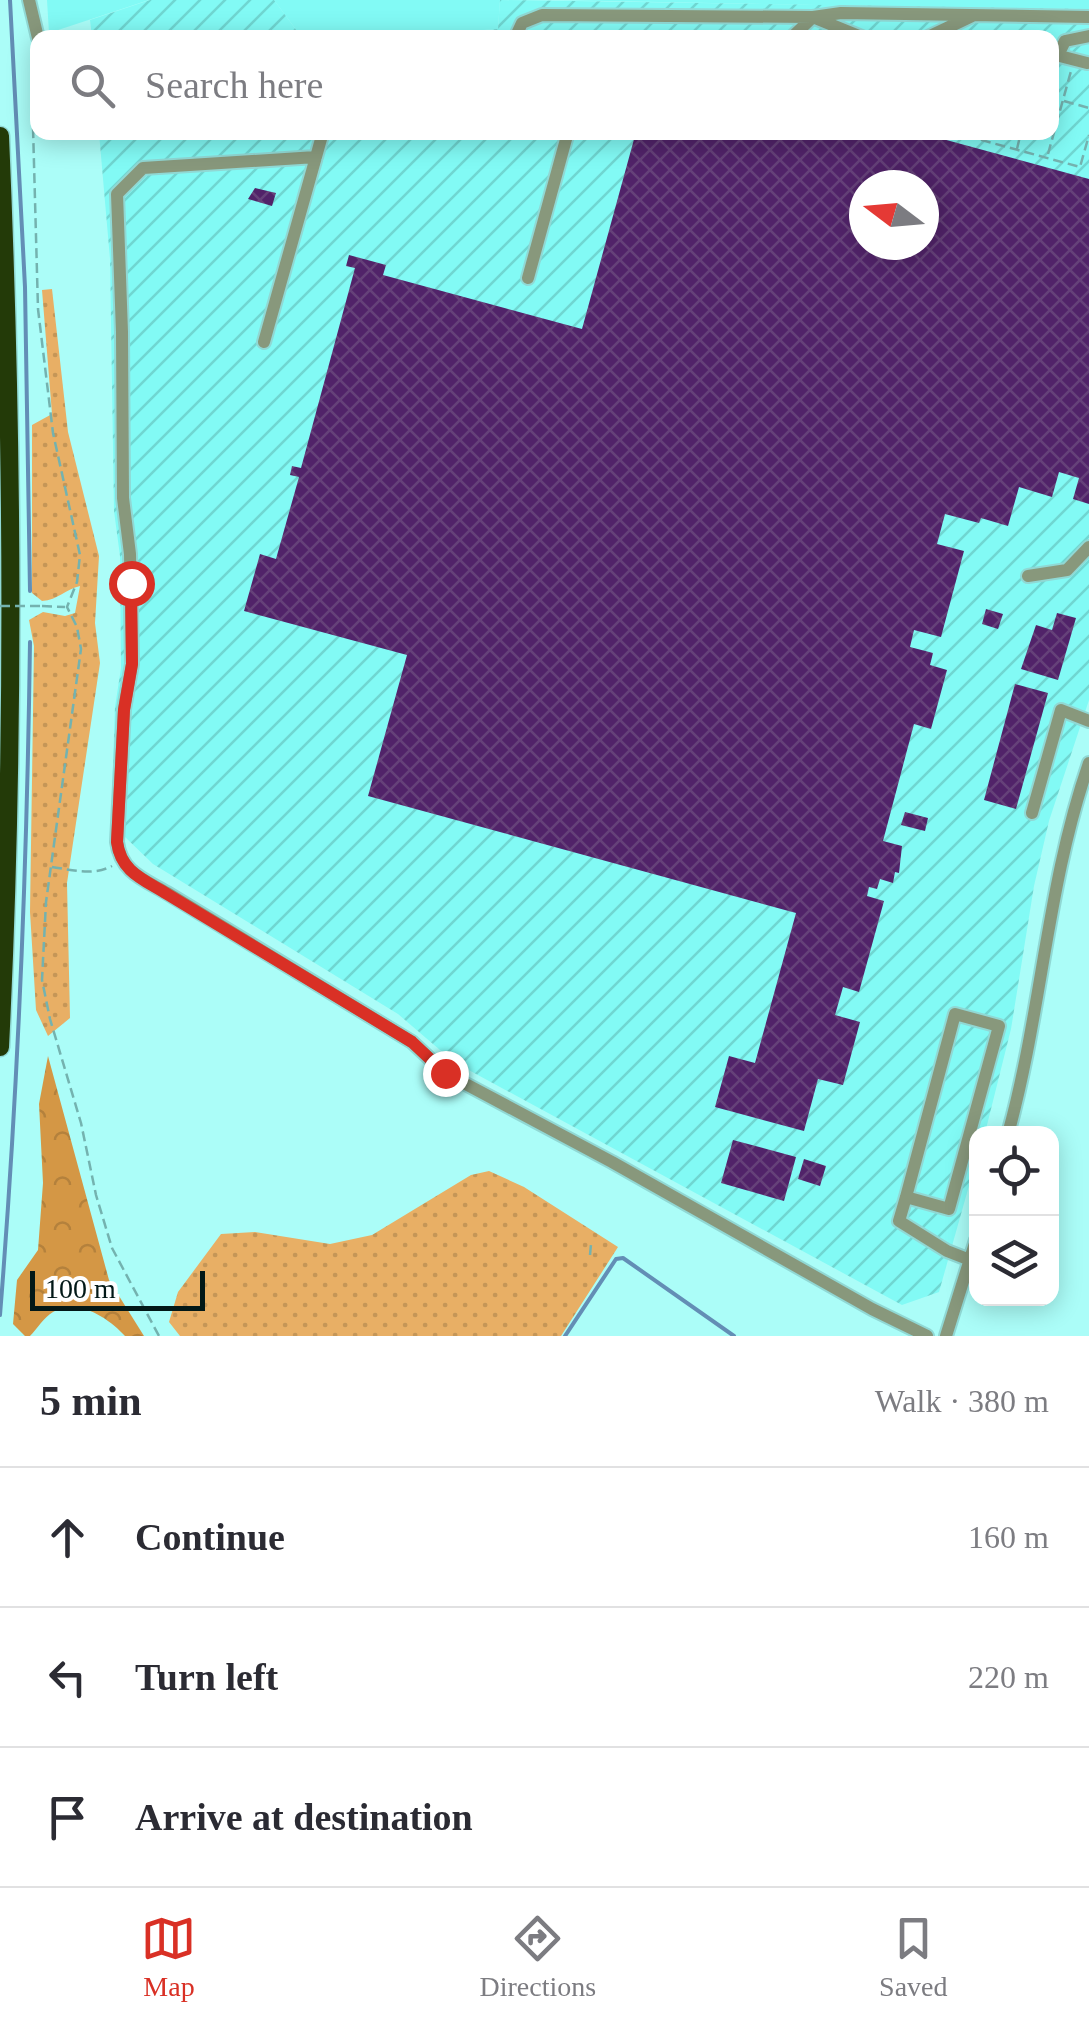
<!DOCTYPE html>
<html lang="en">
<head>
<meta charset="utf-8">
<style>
	:root { --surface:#fff; --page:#f7f7f7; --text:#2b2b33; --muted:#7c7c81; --line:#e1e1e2; --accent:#d93025 }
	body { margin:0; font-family:Georgia,serif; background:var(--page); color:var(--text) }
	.controls { position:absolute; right:30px; bottom:30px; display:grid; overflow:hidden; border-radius:20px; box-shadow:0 5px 25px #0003 }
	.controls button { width:90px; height:90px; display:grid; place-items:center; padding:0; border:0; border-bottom:2px solid var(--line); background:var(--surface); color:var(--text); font:50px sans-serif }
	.compass { position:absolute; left:849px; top:170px; width:90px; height:90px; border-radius:50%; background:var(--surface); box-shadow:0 5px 25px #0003; rotate:286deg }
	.scale { position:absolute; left:30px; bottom:25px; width:175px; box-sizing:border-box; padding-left:10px; border:5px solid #021817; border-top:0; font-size:28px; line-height:35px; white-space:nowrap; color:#021817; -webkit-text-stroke:8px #fff; paint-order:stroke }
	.stop { position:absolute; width:30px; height:30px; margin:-22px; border:8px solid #d93025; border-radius:50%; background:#fff }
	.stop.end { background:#d93025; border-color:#fff; box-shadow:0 2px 10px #0008 }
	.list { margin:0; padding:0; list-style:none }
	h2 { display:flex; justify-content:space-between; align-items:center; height:130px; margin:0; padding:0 40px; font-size:42px }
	h2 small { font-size:32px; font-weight:400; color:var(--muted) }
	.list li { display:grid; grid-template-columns:65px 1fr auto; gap:30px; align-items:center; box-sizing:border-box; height:140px; padding:0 40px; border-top:2px solid var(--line) }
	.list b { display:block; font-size:38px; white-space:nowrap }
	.list em { font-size:32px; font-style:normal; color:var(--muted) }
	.icon { flex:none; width:55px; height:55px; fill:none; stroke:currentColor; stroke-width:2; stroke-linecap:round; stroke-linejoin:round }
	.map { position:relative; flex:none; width:1089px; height:1336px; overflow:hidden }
	.search { position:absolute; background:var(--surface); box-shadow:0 5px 25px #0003; left:30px; right:30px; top:30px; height:110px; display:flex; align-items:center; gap:25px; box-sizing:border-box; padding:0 35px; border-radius:20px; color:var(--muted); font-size:38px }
	.sheet { height:550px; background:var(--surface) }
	nav { display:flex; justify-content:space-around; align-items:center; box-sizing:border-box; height:140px; border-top:2px solid var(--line); background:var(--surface); font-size:28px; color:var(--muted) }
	nav a { display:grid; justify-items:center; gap:5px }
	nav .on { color:var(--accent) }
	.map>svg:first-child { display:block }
	.built { fill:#82faf5 }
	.industrial { fill:url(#industrial-furrows); fill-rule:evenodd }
	.grass { fill:url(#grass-dots) }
	.forest { fill:url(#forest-crowns) }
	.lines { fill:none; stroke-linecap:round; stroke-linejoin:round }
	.stream { stroke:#638eb5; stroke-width:4 }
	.building { fill:url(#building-cross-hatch); fill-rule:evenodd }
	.minor-casing { stroke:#90d8d4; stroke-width:16 }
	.highway-casing { stroke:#90d8d4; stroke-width:21 }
	.path { stroke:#74b2af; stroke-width:2.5; stroke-dasharray:10 5; stroke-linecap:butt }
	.minor { stroke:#88987c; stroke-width:12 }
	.highway { stroke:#233a08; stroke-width:18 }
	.path-bridge { stroke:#74b2af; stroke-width:2.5; stroke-dasharray:10 5; stroke-linecap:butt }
	.route { stroke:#d93025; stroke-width:12 }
</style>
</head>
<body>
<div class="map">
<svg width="1089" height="1336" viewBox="0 0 1089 1336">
	<defs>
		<pattern id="industrial-furrows" width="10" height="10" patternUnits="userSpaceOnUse" patternTransform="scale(2.5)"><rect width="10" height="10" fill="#82faf5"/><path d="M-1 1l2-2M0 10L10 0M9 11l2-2" fill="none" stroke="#6fd6d1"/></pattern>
		<pattern id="grass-dots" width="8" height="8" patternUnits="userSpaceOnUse" patternTransform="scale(2.5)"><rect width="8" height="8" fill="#e8af65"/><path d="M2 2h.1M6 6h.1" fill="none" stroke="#c59657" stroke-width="1.8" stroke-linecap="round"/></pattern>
		<pattern id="forest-crowns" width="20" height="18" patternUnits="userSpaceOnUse" patternTransform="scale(2.5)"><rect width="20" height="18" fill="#d49745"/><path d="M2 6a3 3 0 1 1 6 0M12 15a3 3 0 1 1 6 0" fill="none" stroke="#b4813c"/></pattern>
		<pattern id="building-cross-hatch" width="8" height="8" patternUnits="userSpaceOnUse" patternTransform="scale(2.5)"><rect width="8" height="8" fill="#512369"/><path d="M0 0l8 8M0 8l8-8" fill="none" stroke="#654179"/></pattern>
	</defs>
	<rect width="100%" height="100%" fill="#abfdf8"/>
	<path class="built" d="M47,0H149L49,33Z
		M274,0H500L498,29L365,38L297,31Z
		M555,0H1089V9L927,7Z"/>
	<path class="industrial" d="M150,0H274L297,31L354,37H92L90,20Z
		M500,0L1089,9V700L1049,821L1034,886L1011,1029L985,1133L976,1134V1161L939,1292L902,1305L454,1062L398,1014L153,864L125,837V824L111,822L115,707L121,668L120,556L114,511L110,259L99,133L1052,132V38L365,37L498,29ZM864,185H924V245H864Z"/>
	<path class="grass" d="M52,289L68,432L99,556L95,623L100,663L67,883L70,1018L48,1036L36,1010L30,912L34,646L29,620L43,612L65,616L75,613L80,586C66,589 58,600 42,601L32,593V425L52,414L42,290Z
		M489,1171L524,1187L618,1247L561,1336H180L169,1322L178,1292L221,1234L255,1232L330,1244L372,1235L471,1175Z"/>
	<path class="forest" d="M48,1056L109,1280L144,1336H125C109,1318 77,1297 53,1312C44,1317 37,1329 30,1336H25L13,1324L17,1280L38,1250L43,1183L39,1104Z"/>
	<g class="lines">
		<path class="stream" d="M10,0L25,287L30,591
			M0,1315C18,1091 27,867 30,642
			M565,1336L616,1259L623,1258L734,1336"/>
	</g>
	<path class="building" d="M636,132H798L809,135L810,132H917L1089,179V504L1073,499L1079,478L1059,472L1052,497L1019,487L1008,526L981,518L979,523L945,514L937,544L964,551L941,637L914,630L910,647L933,653L930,665L947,670L931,729L914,724L883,841L902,846L899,873L895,872L893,883L880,879L877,889L869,887L867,896L884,901L859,992L843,987L835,1015L860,1022L843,1085L818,1079L804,1131L715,1107L729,1056L755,1063L796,913L368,796L407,655L244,611L260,554L276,559L299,477L290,475L292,466L301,468L355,268L346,266L349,255L386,265L383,275L582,329ZM864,185H924V245H864Z
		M255,188L276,193L272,206L248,199Z
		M986,609L1003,614L998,629L982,624Z
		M1057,613L1076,618L1058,680L1021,669L1036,625L1052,630Z
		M1015,684L1048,693L1016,809L984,800Z
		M905,812L928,818L925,831L901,825Z
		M733,1140L796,1157L784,1201L721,1183Z
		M804,1159L826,1166L820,1186L798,1179Z"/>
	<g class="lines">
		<g class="minor-casing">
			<path id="minor" d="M29,0L38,38
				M815,18L864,38
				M515,38L522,23L542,15L813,17L841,13L1089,17
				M791,38L813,17
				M926,38L972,16
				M1052,54L1087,63
				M1058,55L1065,41L1089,36
				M316,157L143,168L117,194L122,332L123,498L130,554L132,664L124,709L117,842C121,872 143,879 167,893L412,1042L445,1073L612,1162L872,1309L927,1336
				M528,278L568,132
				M264,342L323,132
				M1028,576L1067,570L1089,547
				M1032,813L1061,710L1089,721
				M1008,1134C1042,1011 1047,883 1089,763
				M906,1197L949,1209L999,1026L955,1014L906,1197L899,1221L947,1251L970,1260
				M946,1336L976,1240"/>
		</g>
		<g class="highway-casing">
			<path id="highway" d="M0,136C13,440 15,743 0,1047"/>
		</g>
		<path class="path" d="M38,69L34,78L33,127L38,309L53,433L80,555L77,582L67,607L77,627L81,649L46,902L42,980L50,1019L81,1123L96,1195L112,1248L159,1336
			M1064,101L1089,108
			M952,132L1080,167L1089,135
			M1017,149L1021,132
			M1048,154L1071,71
			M42,606L65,607
			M52,867C73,870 93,876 112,866
			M590,1255L591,1244"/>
		<use href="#minor" class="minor"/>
		<use href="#highway" class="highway"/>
		<path class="path-bridge" d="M0,606H42"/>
	</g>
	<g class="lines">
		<path class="route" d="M131,583L132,664L124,710L117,842C121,872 143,879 167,894L412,1042L445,1073"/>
	</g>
</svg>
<div class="controls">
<button><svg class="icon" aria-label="locate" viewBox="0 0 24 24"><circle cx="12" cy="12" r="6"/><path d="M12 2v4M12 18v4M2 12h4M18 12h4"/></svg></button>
<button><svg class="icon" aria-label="layers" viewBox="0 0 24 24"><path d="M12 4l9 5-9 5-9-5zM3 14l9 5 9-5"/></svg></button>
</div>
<svg class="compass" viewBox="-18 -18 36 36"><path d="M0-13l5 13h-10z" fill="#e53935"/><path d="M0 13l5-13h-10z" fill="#7c7c81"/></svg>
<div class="scale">100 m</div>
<div class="stop" style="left:131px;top:583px"></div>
<div class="stop end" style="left:445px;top:1073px"></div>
<div class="search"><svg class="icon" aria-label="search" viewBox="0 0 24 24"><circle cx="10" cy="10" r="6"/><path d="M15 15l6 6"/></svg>Search here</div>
</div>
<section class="sheet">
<h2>5 min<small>Walk · 380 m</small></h2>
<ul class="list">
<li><svg class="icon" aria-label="ahead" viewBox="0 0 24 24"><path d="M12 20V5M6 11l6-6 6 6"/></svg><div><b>Continue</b></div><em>160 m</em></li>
<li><svg class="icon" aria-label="left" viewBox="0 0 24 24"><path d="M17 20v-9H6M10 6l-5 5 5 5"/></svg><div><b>Turn left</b></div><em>220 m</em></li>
<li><svg class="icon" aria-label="arrive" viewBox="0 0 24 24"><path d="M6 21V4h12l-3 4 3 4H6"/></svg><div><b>Arrive at destination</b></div></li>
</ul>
</section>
<nav>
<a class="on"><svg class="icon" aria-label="map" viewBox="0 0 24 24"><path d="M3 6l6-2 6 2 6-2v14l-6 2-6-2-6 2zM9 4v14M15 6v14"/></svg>Map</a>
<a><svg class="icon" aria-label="directions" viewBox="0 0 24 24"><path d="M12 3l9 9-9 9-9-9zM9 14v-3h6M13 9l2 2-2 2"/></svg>Directions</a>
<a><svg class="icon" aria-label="saved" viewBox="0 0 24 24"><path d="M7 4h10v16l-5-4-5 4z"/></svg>Saved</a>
</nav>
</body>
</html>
